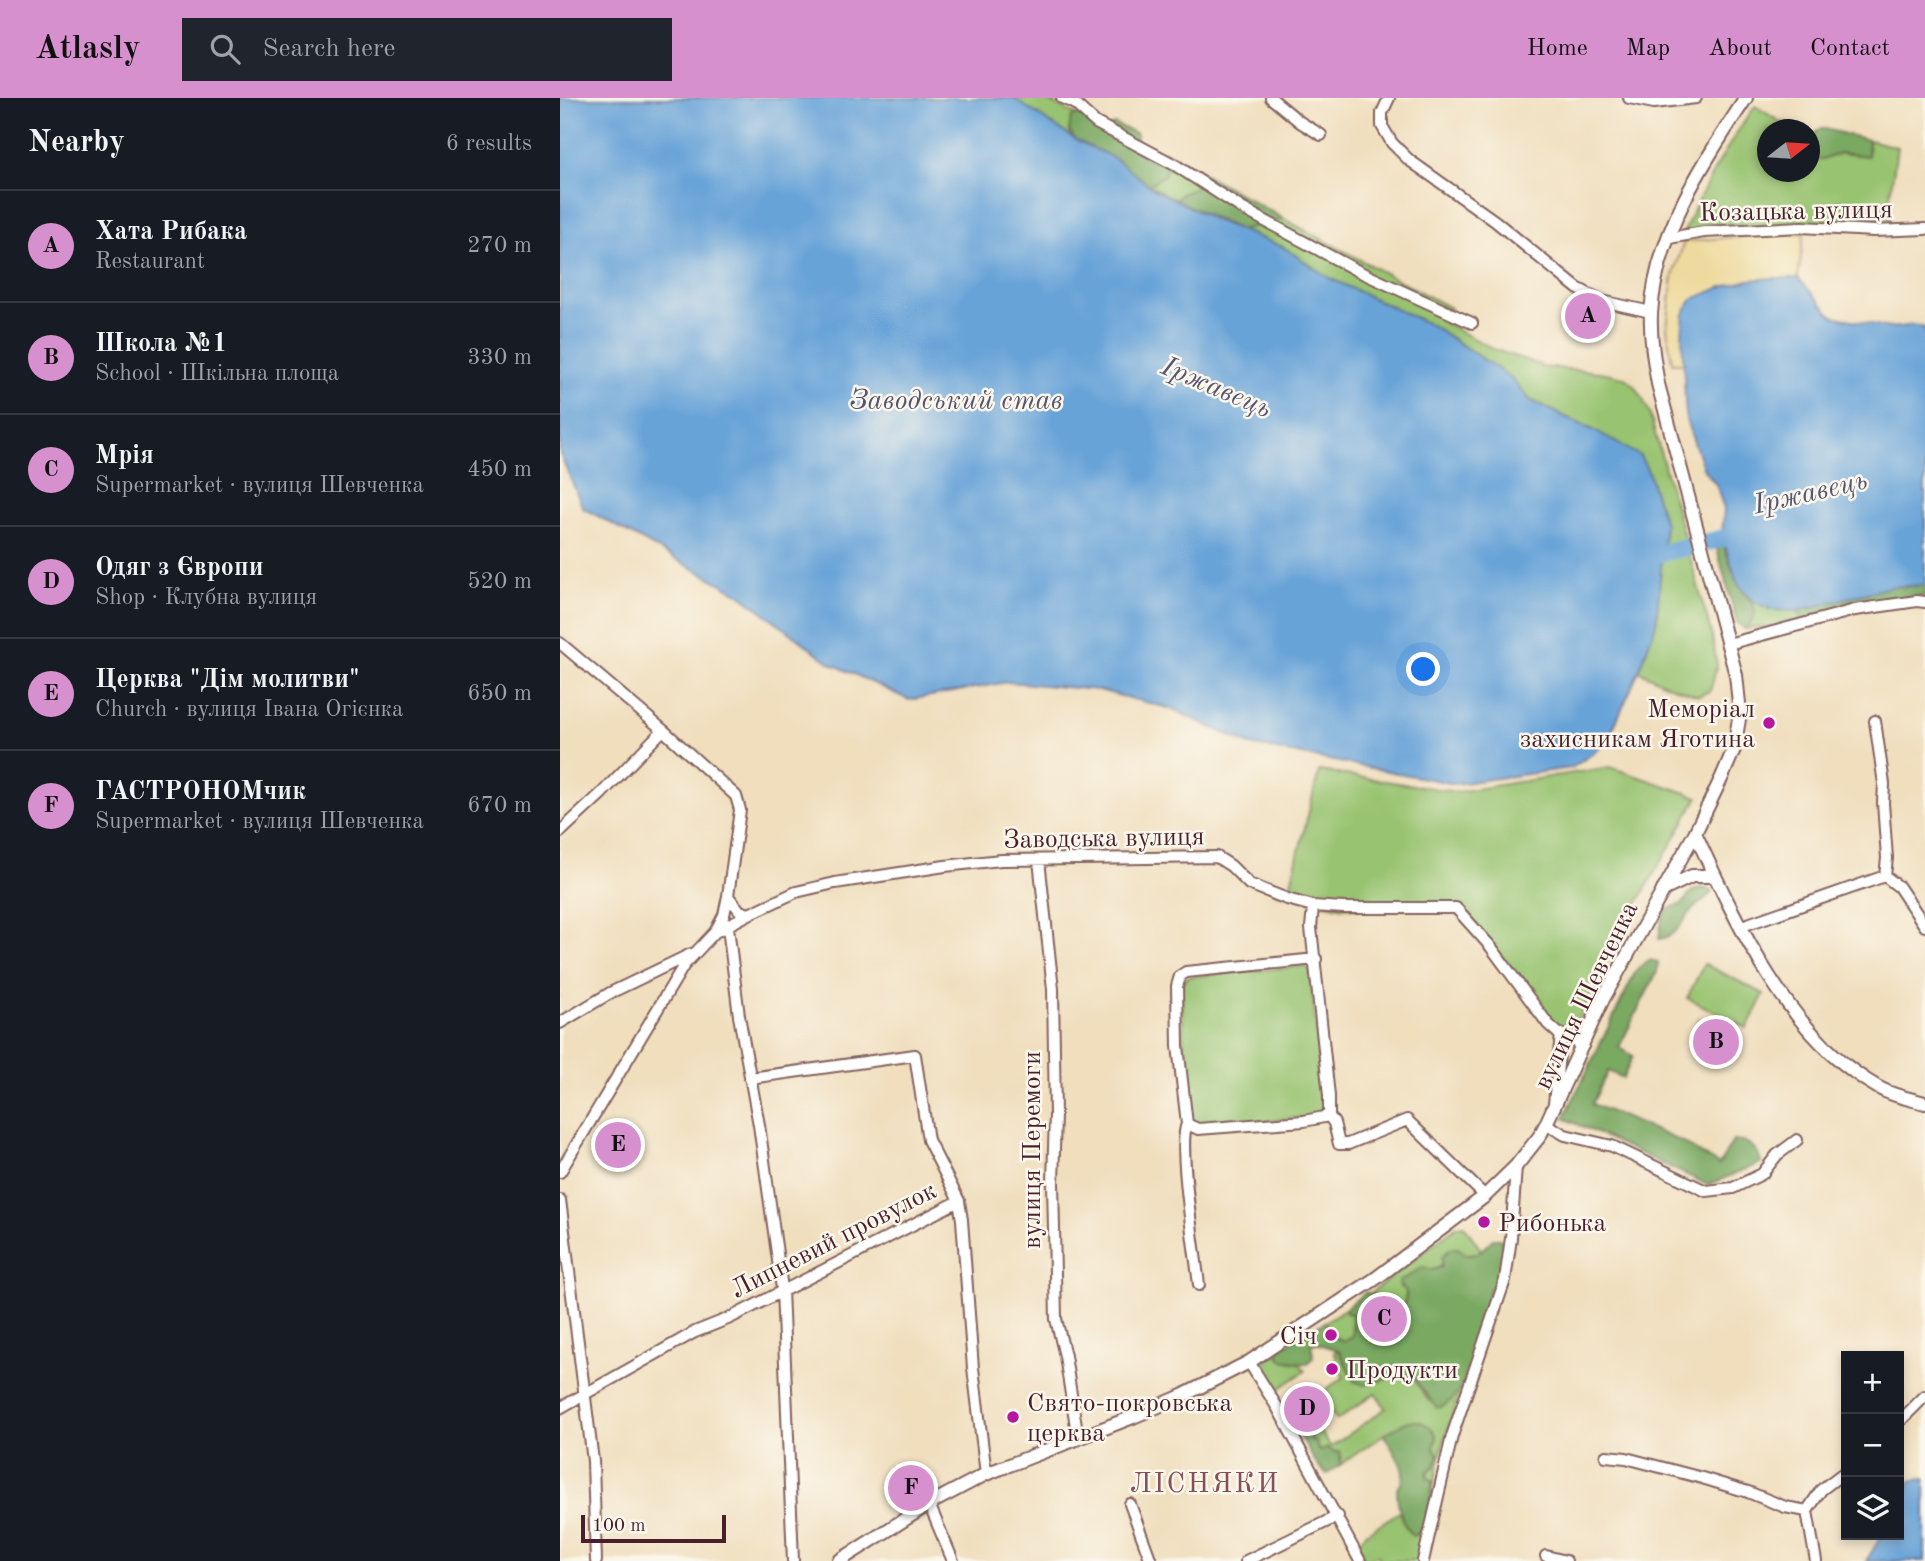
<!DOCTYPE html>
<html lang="en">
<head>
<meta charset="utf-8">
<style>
	:root { --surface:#171b24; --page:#20242c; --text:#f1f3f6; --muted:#9ea1a6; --line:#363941; --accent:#d690ce }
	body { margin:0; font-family:"Old Standard TT",serif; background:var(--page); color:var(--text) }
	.controls { position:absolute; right:21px; bottom:21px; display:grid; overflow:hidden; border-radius:0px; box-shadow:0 4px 10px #0003 }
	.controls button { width:63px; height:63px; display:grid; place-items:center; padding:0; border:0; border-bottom:2px solid var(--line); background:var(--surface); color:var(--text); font:35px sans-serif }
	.compass { position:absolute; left:1197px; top:21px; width:63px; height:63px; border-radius:50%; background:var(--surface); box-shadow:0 4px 10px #0003; rotate:73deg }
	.scale { position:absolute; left:21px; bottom:18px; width:145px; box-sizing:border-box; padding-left:7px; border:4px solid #4a1f2b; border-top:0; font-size:19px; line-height:24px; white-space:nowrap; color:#4a1f2b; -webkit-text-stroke:5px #fbf7ec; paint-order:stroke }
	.you { position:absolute; left:864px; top:572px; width:24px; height:24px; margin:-18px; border:5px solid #fff; border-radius:50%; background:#1a73e8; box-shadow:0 0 0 10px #1a73e833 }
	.badge { display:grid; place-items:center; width:46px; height:46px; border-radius:50%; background:var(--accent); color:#111; font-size:23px; font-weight:700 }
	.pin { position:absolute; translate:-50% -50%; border:4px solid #fff; box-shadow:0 2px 7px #0006 }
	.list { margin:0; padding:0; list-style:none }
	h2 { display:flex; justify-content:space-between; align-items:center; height:91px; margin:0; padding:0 28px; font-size:30px }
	h2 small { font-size:23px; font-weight:400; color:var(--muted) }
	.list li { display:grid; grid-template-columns:46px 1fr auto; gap:21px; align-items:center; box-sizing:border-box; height:112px; padding:0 28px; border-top:2px solid var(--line) }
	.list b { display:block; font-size:26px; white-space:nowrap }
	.list p { margin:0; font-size:23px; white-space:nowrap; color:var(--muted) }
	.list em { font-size:23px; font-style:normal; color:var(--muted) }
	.icon { flex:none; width:38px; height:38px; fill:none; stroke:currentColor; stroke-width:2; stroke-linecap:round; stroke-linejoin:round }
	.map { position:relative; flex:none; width:1365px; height:1463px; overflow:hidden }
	header { display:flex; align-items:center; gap:42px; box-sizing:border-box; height:98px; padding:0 35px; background:var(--accent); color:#111 }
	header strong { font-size:33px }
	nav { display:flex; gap:38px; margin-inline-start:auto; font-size:24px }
	.search { width:490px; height:63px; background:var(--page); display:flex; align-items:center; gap:18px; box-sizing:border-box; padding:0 24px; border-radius:0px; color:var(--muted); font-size:26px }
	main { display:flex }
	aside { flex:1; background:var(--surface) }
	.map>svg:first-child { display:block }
	.green { fill:#98c370; stroke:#71714e; stroke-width:2 }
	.forest { fill:#7aa962; stroke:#626446; stroke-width:2 }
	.sand { fill:#eeda9e; stroke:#9c7c64; stroke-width:2 }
	.water { fill:#68a3d8; stroke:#596182; stroke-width:2 }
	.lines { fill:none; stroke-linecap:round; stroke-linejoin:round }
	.river { stroke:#68a3d8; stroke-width:18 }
	.minor-casing { stroke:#84625e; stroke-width:14 }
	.tertiary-casing { stroke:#84625e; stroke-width:16 }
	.minor { stroke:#fff; stroke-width:10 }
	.tertiary { stroke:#fff; stroke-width:12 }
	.poi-dot { fill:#b5179e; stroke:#fbf7ec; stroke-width:2.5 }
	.labels { text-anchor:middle; stroke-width:5; stroke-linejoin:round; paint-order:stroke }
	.street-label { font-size:26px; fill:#4a1f2b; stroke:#fbf7ec }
	.poi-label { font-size:26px; fill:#4a1f2b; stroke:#fbf7ec; text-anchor:start }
	.water-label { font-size:28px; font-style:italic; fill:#565470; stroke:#fbf7ec }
	.neighbourhood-label { font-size:28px; letter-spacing:2px; fill:#894f56; stroke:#fbf7ec }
</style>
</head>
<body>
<header>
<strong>Atlasly</strong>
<div class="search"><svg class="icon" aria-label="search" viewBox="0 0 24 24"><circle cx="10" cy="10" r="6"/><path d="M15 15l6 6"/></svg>Search here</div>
<nav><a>Home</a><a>Map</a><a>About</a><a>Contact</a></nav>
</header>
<main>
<aside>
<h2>Nearby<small>6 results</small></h2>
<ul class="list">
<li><span class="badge">A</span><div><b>Хата Рибака</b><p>Restaurant</p></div><em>270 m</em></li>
<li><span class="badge">B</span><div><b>Школа №1</b><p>School · Шкільна площа</p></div><em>330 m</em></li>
<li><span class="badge">C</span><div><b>Мрія</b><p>Supermarket · вулиця Шевченка</p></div><em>450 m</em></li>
<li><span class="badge">D</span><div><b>Одяг з Європи</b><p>Shop · Клубна вулиця</p></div><em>520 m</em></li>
<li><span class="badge">E</span><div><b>Церква &quot;Дім молитви&quot;</b><p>Church · вулиця Івана Огієнка</p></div><em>650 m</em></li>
<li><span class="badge">F</span><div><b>ГАСТРОНОМчик</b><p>Supermarket · вулиця Шевченка</p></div><em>670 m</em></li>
</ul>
</aside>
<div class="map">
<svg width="1365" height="1463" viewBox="0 0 1365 1463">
	<rect width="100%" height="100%" fill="#fbf7ec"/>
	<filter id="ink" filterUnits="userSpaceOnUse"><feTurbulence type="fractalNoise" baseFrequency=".0143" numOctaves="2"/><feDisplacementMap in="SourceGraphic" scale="14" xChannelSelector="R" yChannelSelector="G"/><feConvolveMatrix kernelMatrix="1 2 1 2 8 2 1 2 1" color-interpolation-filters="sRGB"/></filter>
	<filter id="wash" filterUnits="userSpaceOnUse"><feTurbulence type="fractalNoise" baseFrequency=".00686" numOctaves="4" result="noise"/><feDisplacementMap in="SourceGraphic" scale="28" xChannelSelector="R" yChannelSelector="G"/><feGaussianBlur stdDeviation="1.57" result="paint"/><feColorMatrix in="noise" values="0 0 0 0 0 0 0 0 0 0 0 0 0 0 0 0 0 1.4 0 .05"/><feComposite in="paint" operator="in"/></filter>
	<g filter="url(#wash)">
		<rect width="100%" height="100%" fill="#f0debd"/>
		<path class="green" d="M453,0H483L514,16L509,33L516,42Z
			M1195,8L1221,24L1249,31L1208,32V74H1250V49L1253,61H1265L1280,55L1308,58L1309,42L1337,49L1328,113L1331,129L1124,134C1144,87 1166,49 1195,8Z
			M613,58L641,74L636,90L621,96L616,102L589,87L604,77Z
			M724,121L890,210L885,225L933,251L980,267V269C1000,271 1053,272 1068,282C1079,290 1083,302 1089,314L1152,538L1157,568L1150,593L1138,598L1107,587L1079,573L1096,526L1099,482L1039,335L970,302L950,279L871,227L769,180L723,149L680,132Z
			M1193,503L1212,512L1237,513L1243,522L1208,529L1185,531C1194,522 1195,515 1193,503Z
			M1050,669L1138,699L1054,846L1009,941L1001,936L896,810H783L715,794L730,789L759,673L897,694Z
			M1144,866L1204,896L1187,930L1127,900Z
			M746,868L750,873L765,1015L750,1019L642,1028L630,1024L626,1003L621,885L628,879Z
			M1139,921L1169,937L1161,954L1130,939Z
			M904,1127L921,1152L918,1155C893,1156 866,1178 846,1193L844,1208L827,1244C814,1233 799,1219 818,1206V1200L811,1195L897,1128Z
			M786,1210V1215L793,1216L792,1238L784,1243L766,1236L763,1233L768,1228L765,1224Z
			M778,1252L794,1283L841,1277L853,1280L869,1303L894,1297L901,1291L882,1350L871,1401L873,1383L867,1379L871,1370L874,1345L848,1323L826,1335L780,1367L782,1359L774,1354L759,1353L750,1337L755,1331L754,1325L771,1349L826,1310L815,1295L777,1322L759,1296L784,1279L773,1263L777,1259L774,1254Z
			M718,1255L722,1262L739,1265L745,1273L714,1294L699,1268Z
			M841,1413L842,1421L860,1434L864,1429L857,1463H821L818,1457L805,1463L798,1444L806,1435Z"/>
		<path class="forest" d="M519,16L541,35L546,36L551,27L555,26L577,36V54L592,62L605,53L613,58L604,77L589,87L554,60L516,42L509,33L511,20Z
			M1261,30L1309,42L1308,58L1280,55L1265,61H1253C1249,47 1248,39 1261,30Z
			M641,74L724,121L680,132L616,102L621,96L635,90Z
			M1159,444L1163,445C1167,458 1171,471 1177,483C1185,501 1208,510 1185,531L1177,525L1156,447Z
			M1365,487V499L1352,498L1314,506L1296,504L1286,507L1278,513L1243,522L1237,513L1330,489Z
			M1139,790H1145L1152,794C1146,800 1139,805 1134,810C1122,823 1118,838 1099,841C1102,821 1100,811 1122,806L1131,794Z
			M1089,862L1098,864L1097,874L1059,949L1073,958L1063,980L1048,973L1032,1006L1120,1043L1159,1067L1173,1043C1187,1041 1198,1050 1201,1065L1148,1087L1004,1020L1077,871Z
			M933,1141H940L945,1147L941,1185L931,1189C925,1202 928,1203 926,1216C923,1241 904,1306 877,1310L853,1279L840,1277L804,1287L794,1283L779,1252L756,1245L751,1246L754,1259L747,1266L722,1262L719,1258V1251L765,1224L768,1228L763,1233L766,1236L784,1243L792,1239L793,1216L786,1215V1210L806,1194L819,1200L818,1206C799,1219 814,1232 826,1243L824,1235L826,1222C838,1213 847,1209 846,1193L840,1189L839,1184L863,1169L873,1172L882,1169V1159L890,1151L898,1150L906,1156L918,1155Z
			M733,1300H736L755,1331L750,1337L752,1343L757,1344V1350L759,1353L768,1350L773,1354H780V1367L767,1376L758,1368L735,1330L730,1329L727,1322V1304Z
			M848,1323C861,1322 872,1327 877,1339L874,1350L879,1357L875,1368L868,1373L867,1379L873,1383C869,1402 873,1429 853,1438C842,1428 837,1406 837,1391C853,1375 833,1354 824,1337Z"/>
		<path class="sand" d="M1244,135L1238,180L1189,182L1131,202L1124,216L1123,265H1112L1107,230L1113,178L1124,144L1182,138Z"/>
		<path class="water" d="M0,0H453L516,42L554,60L594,91L657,123L723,149L769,180L871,227L950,279L970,302L1039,335L1080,358L1088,373L1105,426L1096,526L1079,573L1051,635L1035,654L1011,670L895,686L690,647L612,611L538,592L448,584L349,602L270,565L178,495L23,410L0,356Z
			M1215,180H1238L1273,218L1330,230L1355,227L1365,230V487L1330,489L1237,513L1212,512L1193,503L1178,486L1162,438L1164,411L1156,386L1144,372L1126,322L1122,236L1124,216L1131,202L1159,190L1189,182Z
			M1365,1380V1463H1306L1322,1437H1339V1406L1351,1383Z"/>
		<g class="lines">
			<path class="river" d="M1148,444L1185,435
				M1080,460L1131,448"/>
		</g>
	</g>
	<g filter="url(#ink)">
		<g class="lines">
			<g class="minor-casing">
				<path id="minor" d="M502,0L515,6L536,25L615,67L683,111L798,173L912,225
					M711,0L740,24L761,37
					M829,0L822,15V28L832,45L849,62L935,123L1017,190L1042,203L1091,214
					M1069,0L1094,5L1136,0
					M1109,140L1144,134L1241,129L1314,133L1365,131
					M0,545L103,632L176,698L180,712L168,798L180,813L189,816
					M1168,546L1295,512L1357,503L1365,504
					M1315,623L1324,686L1323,705L1327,760L1325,778
					M0,734L42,695L103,632
					M479,762L493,891L495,1017L493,1085L496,1221L505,1258L518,1341
					M1325,778L1339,789L1365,828
					M753,808L751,830L769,998V1018L774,1025L779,1046H788L847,1022L925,1098
					M1182,828L1325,778
					M168,829L179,918L199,1027L222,1191L233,1463
					M155,834L189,816L236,794L275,785L385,768L441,762L657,759L671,768L689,786L727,801L753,808L783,810H896L931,849L988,926L998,935L1023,948
					M756,861L626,874L620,878L617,888L618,948L627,1026L638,1031L744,1023L769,1018
					M0,925L50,895L131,856
					M190,980L355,957L368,1042L399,1103L402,1122L413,1270L426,1376
					M994,1006L1001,936
					M627,1026C617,1045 636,1159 639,1187
					M986,1026L1005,1037L1052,1048L1146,1093L1173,1090L1202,1076L1217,1057L1237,1042
					M0,1074L124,867L155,834L164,817L168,798
					M0,1102L33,1363L36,1463
					M689,1264L717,1309L800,1463
					M0,1310L135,1234L170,1220L399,1103
					M1339,1324L1365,1298
					M1046,1358L1066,1360L1142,1380L1188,1394L1225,1409L1247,1413
					M369,1406L393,1463
					M570,1406L591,1463
					M1247,1413L1261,1392L1286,1373
					M1247,1413L1256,1463
					M986,1458L1006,1463
					M686,1463L778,1418
					M863,1463L892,1338L945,1182L951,1140L956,1068"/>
			</g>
			<g class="tertiary-casing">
				<path id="tertiary" d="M1135,735C1177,826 1228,939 1319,990C1333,998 1350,1001 1365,1005
					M1103,792L1132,778H1155
					M279,1463L369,1406L426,1376L573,1319L622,1298L689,1264L815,1181L925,1098L956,1068L979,1039L986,1026L1042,903L1135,735L1162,679L1174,651L1180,615L1176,577L1098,286C1094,263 1090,240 1091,216C1095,138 1144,63 1186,0"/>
			</g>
			<use href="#minor" class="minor"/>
			<use href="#tertiary" class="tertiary"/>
		</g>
	</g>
	<g class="poi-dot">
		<circle cx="1209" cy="625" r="7"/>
		<circle cx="924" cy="1124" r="7"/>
		<circle cx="771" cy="1237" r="7"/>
		<circle cx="772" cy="1271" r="7"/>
		<circle cx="453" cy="1319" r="7"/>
	</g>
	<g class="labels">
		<g class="street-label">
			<text transform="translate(1236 112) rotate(-1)" y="9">Козацька вулиця</text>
			<text transform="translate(544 739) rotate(-1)" y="9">Заводська вулиця</text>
			<text transform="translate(1025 897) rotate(-64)" y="9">вулиця Шевченка</text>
			<text transform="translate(471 1052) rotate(-90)" y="9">вулиця Перемоги</text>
			<text transform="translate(273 1141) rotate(-27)" y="9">Липневий провулок</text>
		</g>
		<g class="poi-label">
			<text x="1195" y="619" text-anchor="end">Меморіал<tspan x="1195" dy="30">захисникам Яготина</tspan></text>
			<text x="938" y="1133">Рибонька</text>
			<text x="757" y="1246" text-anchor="end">Січ</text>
			<text x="786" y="1280">Продукти</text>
			<text x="467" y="1313">Свято-покровська<tspan x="467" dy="30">церква</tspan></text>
		</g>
		<g class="water-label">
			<text transform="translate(657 288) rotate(23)" y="10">Іржавець</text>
			<text x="396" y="311">Заводський став</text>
			<text transform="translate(1250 393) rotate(-13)" y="10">Іржавець</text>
		</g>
		<g class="neighbourhood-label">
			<text x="645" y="1394">ЛІСНЯКИ</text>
		</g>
	</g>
</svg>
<div class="controls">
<button>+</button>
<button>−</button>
<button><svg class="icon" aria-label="layers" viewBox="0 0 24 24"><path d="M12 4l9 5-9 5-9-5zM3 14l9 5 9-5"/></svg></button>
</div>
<svg class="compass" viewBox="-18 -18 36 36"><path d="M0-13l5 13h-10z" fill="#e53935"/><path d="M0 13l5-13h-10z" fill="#9ea1a6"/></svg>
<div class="scale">100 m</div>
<div class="you"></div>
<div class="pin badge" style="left:1028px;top:218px">A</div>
<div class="pin badge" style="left:1156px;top:944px">B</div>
<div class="pin badge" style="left:824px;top:1221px">C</div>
<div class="pin badge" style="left:747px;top:1311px">D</div>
<div class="pin badge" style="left:58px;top:1047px">E</div>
<div class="pin badge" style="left:351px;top:1390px">F</div>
</div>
</main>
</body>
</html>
